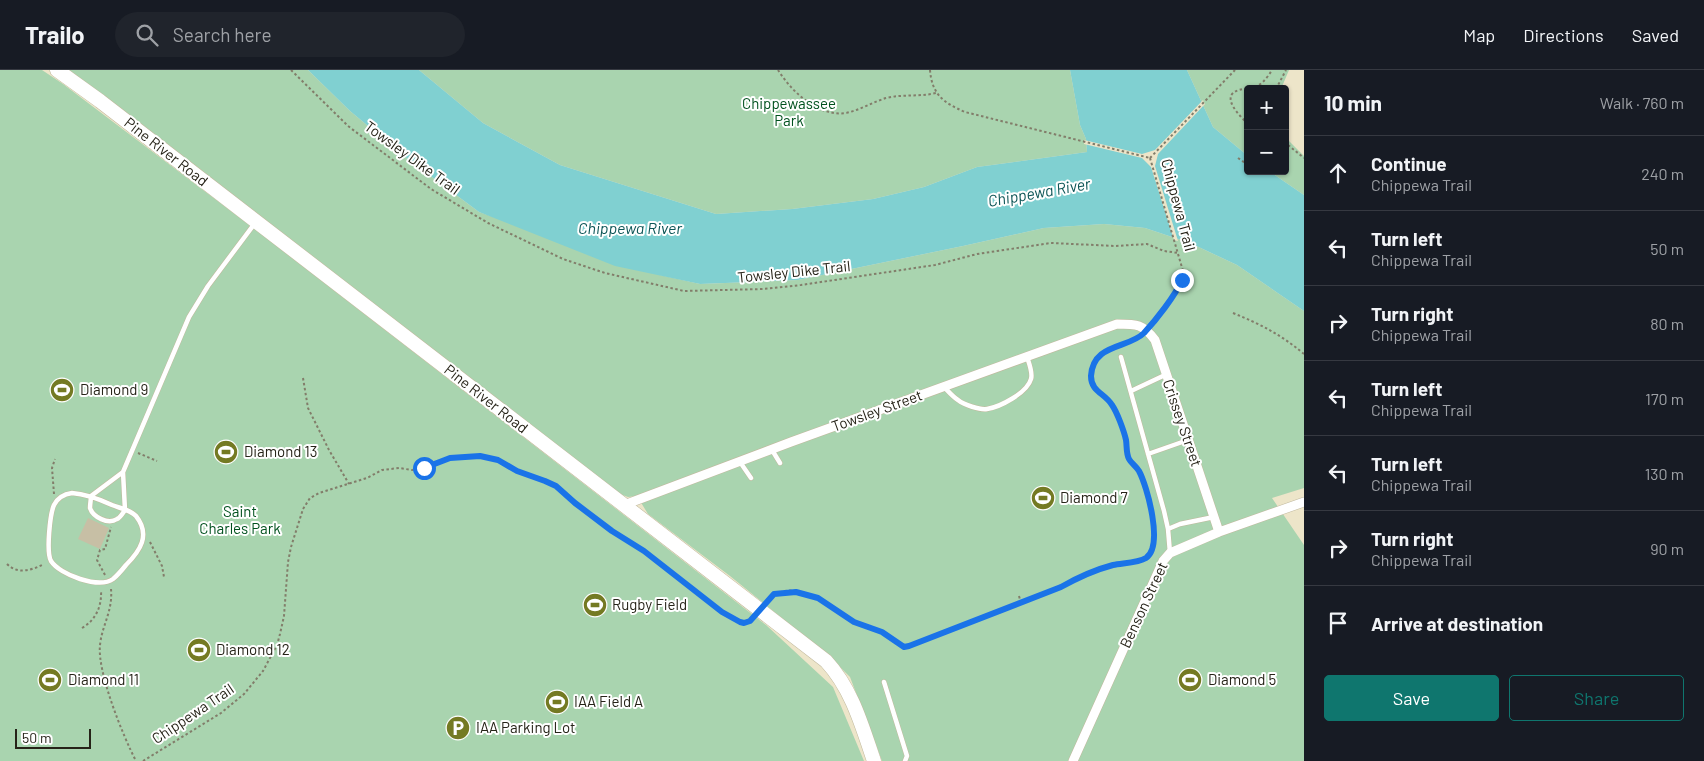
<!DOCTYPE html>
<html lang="en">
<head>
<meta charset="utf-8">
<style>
	:root { --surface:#171b24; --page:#20242c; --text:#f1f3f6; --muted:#9ea1a6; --line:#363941; --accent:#0f766e }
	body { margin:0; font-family:Barlow,sans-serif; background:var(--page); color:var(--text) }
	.controls { position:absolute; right:15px; top:15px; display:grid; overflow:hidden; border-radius:5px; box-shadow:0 1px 4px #0004 }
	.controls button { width:45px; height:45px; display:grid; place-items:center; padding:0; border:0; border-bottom:1px solid var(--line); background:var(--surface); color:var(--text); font:25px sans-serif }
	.scale { position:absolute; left:15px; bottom:12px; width:76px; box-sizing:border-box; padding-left:5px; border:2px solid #262318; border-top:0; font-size:14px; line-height:18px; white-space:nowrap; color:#262318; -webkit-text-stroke:4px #fff; paint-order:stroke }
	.stop { position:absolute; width:15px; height:15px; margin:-11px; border:4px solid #1a73e8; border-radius:50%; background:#fff }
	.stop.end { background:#1a73e8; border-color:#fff; box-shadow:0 1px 5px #0008 }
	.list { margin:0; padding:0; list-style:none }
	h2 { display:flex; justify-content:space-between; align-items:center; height:65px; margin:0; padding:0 20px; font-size:21px }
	h2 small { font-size:16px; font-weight:400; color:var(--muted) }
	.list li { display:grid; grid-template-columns:32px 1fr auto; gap:15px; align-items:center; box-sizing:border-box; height:75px; padding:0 20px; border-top:1px solid var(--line) }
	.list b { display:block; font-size:19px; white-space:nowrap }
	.list p { margin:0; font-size:16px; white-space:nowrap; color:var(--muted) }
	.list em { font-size:16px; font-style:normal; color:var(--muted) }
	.actions { display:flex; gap:10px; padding:15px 20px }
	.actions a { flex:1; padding:11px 0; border:1px solid var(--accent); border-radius:5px; text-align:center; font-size:18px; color:var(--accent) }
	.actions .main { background:var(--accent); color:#fff }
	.icon { flex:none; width:28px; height:28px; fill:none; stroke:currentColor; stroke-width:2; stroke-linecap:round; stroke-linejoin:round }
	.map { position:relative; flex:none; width:1304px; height:691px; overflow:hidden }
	header { display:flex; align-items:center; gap:30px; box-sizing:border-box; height:70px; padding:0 25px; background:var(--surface); border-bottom:1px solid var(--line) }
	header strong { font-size:24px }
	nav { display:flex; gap:28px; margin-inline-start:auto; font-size:18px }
	.search { width:350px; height:45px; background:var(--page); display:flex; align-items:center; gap:12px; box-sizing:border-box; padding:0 18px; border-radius:28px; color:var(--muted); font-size:19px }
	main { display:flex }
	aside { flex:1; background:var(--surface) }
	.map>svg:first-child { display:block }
	.green { fill:#a9d4af }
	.water { fill:#80d0d1 }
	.pier { fill:#ede5c9 }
	.building { fill:#c7bfa5 }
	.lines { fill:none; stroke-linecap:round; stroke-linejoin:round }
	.lane-casing { stroke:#c1b99e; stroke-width:5.5 }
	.street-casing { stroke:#c1b99e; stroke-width:10 }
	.secondary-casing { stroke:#c1b99e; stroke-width:15 }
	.path { stroke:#827d6a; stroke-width:2; stroke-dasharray:2.5 2.5; stroke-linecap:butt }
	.lane { stroke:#fff; stroke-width:4.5 }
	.street { stroke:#fff; stroke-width:9 }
	.secondary { stroke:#fff; stroke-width:14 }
	.route { stroke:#1a73e8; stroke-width:6 }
	.labels { text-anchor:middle; stroke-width:4; stroke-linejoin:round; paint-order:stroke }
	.park-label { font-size:15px; fill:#00511e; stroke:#fff }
	.street-label { font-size:15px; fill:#262318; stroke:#fff }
	.poi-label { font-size:15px; fill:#262318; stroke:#fff; text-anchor:start }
	.water-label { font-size:16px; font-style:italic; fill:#0c5556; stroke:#fff }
</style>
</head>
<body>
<header>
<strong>Trailo</strong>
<div class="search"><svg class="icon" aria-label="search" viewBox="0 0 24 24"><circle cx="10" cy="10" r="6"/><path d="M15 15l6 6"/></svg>Search here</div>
<nav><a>Map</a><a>Directions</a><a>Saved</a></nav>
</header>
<main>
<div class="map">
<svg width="1304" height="691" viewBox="0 0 1304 691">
	<rect width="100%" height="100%" fill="#ede5c9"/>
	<path class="green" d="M0,0H42L63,14L252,157L766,555L833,617L864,691H0Z
		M69,0H308L350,41L409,90L479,142L660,205L700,214L798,210L963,176L1044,158L1104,154L1145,158L1190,173L1237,195L1304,241V418L1272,428L1304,475V691H882L850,607L830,587L730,506L648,444L637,426L628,427L620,424Z
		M419,0H1070L1080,55L1086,69L1087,82L977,97L924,117L873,129L792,139L716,144L560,95L483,53Z
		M1187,0H1289L1281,19H1248V86L1213,57Z
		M1285,67L1304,86V125L1269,101H1285Z"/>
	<path class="water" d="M308,0H419L483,53L560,95L716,144L792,139L873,129L924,117L977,97L1087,82L1086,69L1080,55L1070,0H1187L1213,57L1248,86V101H1269L1304,125V241L1237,195L1190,173L1145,158L1104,154L1044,158L963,176L798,210L700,214L615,196L479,142L409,90L350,41Z"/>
	<path class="pier" d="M1203,30L1205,34L1158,84L1155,96L1178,171L1174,170L1151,97L1142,88L1084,74V70L1142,84L1155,80Z"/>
	<path class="building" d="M88,448L109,458L100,479L78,469Z"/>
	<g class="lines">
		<g class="lane-casing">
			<path id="lane" d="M1121,287L1164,441L1168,459L1170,483
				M944,317C948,321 953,327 958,330C964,335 980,340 987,339C1000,337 1027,323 1031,309C1033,303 1029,293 1027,287
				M1131,321L1165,305
				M772,380L780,393
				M1148,384L1188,370
				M740,392L751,408
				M123,402L125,440C123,443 120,448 117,449C108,455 93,447 90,438C90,434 91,429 91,426L123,402L189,247L208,216L255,153
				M72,423C87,424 99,429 112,435C119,438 131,440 136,446C151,465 140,481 126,495C122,500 118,505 113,509C99,519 60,505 51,491C46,482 50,444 54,435C58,427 65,424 72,423Z
				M1168,459L1180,454L1214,447
				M884,612L907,686L905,691"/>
		</g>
		<g class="street-casing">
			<path id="street" d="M624,435L791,372L1117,254C1137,254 1143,254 1155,270L1219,462
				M1073,691L1163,491L1170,483L1219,462L1304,432"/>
		</g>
		<g class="secondary-casing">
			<path id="secondary" d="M57,0L100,31L826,591C852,619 862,656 874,691"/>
		</g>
		<path class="path" d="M291,0L348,56L431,119L488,153L563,189L605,203L684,221L763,219L801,215L935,195L977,184L1051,173L1116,176L1147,174L1164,181L1179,183
			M778,0C792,22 818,47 846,43C860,40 873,32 886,28C903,24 919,27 936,23
			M930,0C932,25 944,33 965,42L1150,88
			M1276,19L1286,0
			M1248,54C1240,46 1219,26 1239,20C1245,18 1253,18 1259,15C1264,12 1269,5 1272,0
			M1285,71L1288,75L1304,88
			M1150,88L1183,201L1179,217L1151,253
			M1150,88L1235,0
			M1238,88L1248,95
			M1256,101L1257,102
			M1233,243C1262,255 1280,264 1304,284
			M303,308L308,338L329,380L349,414
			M138,383L157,391
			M54,424L52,398L55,389
			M150,472L162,496L164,507
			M7,494C18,505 32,500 44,494
			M105,505L97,490L100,480L105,479L111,457
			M111,519C113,541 102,555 100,575C97,602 123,666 136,691
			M1019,526L1021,533
			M767,531C794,503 828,539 853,551C863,556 875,558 885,563C892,567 896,573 903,577L1061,517L1080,506L1111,496L1147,488C1163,470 1148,423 1140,403C1137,397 1131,393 1129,387C1127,382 1127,377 1126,372C1125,364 1117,343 1113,336C1105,320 1083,322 1094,296C1102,277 1122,276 1138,267
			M82,558C96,550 102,536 101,520
			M143,691L221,643L244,624L263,601L277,575L280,564L284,546L288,492L291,477L303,439L310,428L319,423L367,408L382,400L399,398L412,400L424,398L450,388L465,386H480L498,390L517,401L556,416L575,433L612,461L644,481L722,542L745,553L750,551L753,548"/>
		<use href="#lane" class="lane"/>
		<use href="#street" class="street"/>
		<use href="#secondary" class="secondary"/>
	</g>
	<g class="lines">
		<path class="route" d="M424,398L450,388L480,386L498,390L517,401L545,411L556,416L575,433L612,461L644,481L722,542L740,552L744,553L750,551L774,524L796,522L818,528L854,552L882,562L904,577L909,576L1061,517C1077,508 1094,500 1113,495C1123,493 1138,493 1146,488C1164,476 1147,416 1139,401C1136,396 1131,393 1129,389C1126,383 1127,376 1126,370C1124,361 1117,342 1112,335C1105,323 1091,322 1091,306C1093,273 1128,279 1144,263C1156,250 1175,226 1182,210"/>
	</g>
	<defs>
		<g id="stadium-disc" transform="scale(1.25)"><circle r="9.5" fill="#747a23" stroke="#fff"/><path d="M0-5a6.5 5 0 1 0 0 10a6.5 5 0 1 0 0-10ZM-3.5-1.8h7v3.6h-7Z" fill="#fff"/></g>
		<g id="parking-disc" transform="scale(1.25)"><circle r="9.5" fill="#747a23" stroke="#fff"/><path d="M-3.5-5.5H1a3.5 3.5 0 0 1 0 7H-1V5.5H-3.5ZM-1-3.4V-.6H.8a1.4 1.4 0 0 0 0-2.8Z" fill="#fff"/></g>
	</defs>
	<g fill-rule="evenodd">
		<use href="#stadium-disc" x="62" y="320"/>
		<use href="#stadium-disc" x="226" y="382"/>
		<use href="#stadium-disc" x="1043" y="428"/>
		<use href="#stadium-disc" x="595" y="535"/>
		<use href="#stadium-disc" x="199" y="580"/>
		<use href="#stadium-disc" x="50" y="610"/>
		<use href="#stadium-disc" x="1190" y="610"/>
		<use href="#stadium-disc" x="557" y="632"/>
		<use href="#parking-disc" x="458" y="658"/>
	</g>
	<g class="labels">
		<g class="park-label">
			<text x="789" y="39">Chippewassee<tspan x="789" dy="17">Park</tspan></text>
			<text x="240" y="447">Saint<tspan x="240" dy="17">Charles Park</tspan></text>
		</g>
		<g class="street-label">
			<text transform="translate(166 82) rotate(38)" y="5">Pine River Road</text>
			<text transform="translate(412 88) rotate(36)" y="5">Towsley Dike Trail</text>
			<text transform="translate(1178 135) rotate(75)" y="5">Chippewa Trail</text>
			<text transform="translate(794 202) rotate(-6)" y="5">Towsley Dike Trail</text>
			<text transform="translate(486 329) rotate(38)" y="5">Pine River Road</text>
			<text transform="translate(877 341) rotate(-20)" y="5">Towsley Street</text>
			<text transform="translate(1182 353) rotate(71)" y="5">Crissey Street</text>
			<text transform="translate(1144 535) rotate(-65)" y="5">Benson Street</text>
			<text transform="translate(193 644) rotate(-34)" y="5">Chippewa Trail</text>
		</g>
		<g class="poi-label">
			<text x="80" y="325">Diamond 9</text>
			<text x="244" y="387">Diamond 13</text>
			<text x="1060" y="433">Diamond 7</text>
			<text x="612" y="540">Rugby Field</text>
			<text x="216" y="585">Diamond 12</text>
			<text x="68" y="615">Diamond 11</text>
			<text x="1208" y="615">Diamond 5</text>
			<text x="574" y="637">IAA Field A</text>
			<text x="476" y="663">IAA Parking Lot</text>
		</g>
		<g class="water-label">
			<text transform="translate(1039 122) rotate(-10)" y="6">Chippewa River</text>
			<text x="630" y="164">Chippewa River</text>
		</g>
	</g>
</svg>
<div class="controls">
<button>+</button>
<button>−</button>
</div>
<div class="scale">50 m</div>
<div class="stop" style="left:424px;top:398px"></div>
<div class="stop end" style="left:1182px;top:210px"></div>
</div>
<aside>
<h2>10 min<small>Walk · 760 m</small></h2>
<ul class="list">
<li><svg class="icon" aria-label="ahead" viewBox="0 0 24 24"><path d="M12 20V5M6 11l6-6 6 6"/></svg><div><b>Continue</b><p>Chippewa Trail</p></div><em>240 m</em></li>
<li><svg class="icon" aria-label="left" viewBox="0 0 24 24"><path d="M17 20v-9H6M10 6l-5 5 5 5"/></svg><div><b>Turn left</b><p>Chippewa Trail</p></div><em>50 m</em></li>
<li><svg class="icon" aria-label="right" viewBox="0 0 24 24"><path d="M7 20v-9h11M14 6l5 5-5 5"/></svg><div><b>Turn right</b><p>Chippewa Trail</p></div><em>80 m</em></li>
<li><svg class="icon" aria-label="left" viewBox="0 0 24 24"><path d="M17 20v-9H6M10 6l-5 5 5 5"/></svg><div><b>Turn left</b><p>Chippewa Trail</p></div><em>170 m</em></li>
<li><svg class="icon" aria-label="left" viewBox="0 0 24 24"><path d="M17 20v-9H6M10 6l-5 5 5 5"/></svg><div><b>Turn left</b><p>Chippewa Trail</p></div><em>130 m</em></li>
<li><svg class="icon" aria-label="right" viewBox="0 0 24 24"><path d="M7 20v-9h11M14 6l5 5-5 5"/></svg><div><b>Turn right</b><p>Chippewa Trail</p></div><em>90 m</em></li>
<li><svg class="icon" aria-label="arrive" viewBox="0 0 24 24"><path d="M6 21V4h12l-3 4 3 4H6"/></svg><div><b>Arrive at destination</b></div></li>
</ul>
<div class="actions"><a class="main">Save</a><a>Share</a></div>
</aside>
</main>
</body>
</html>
